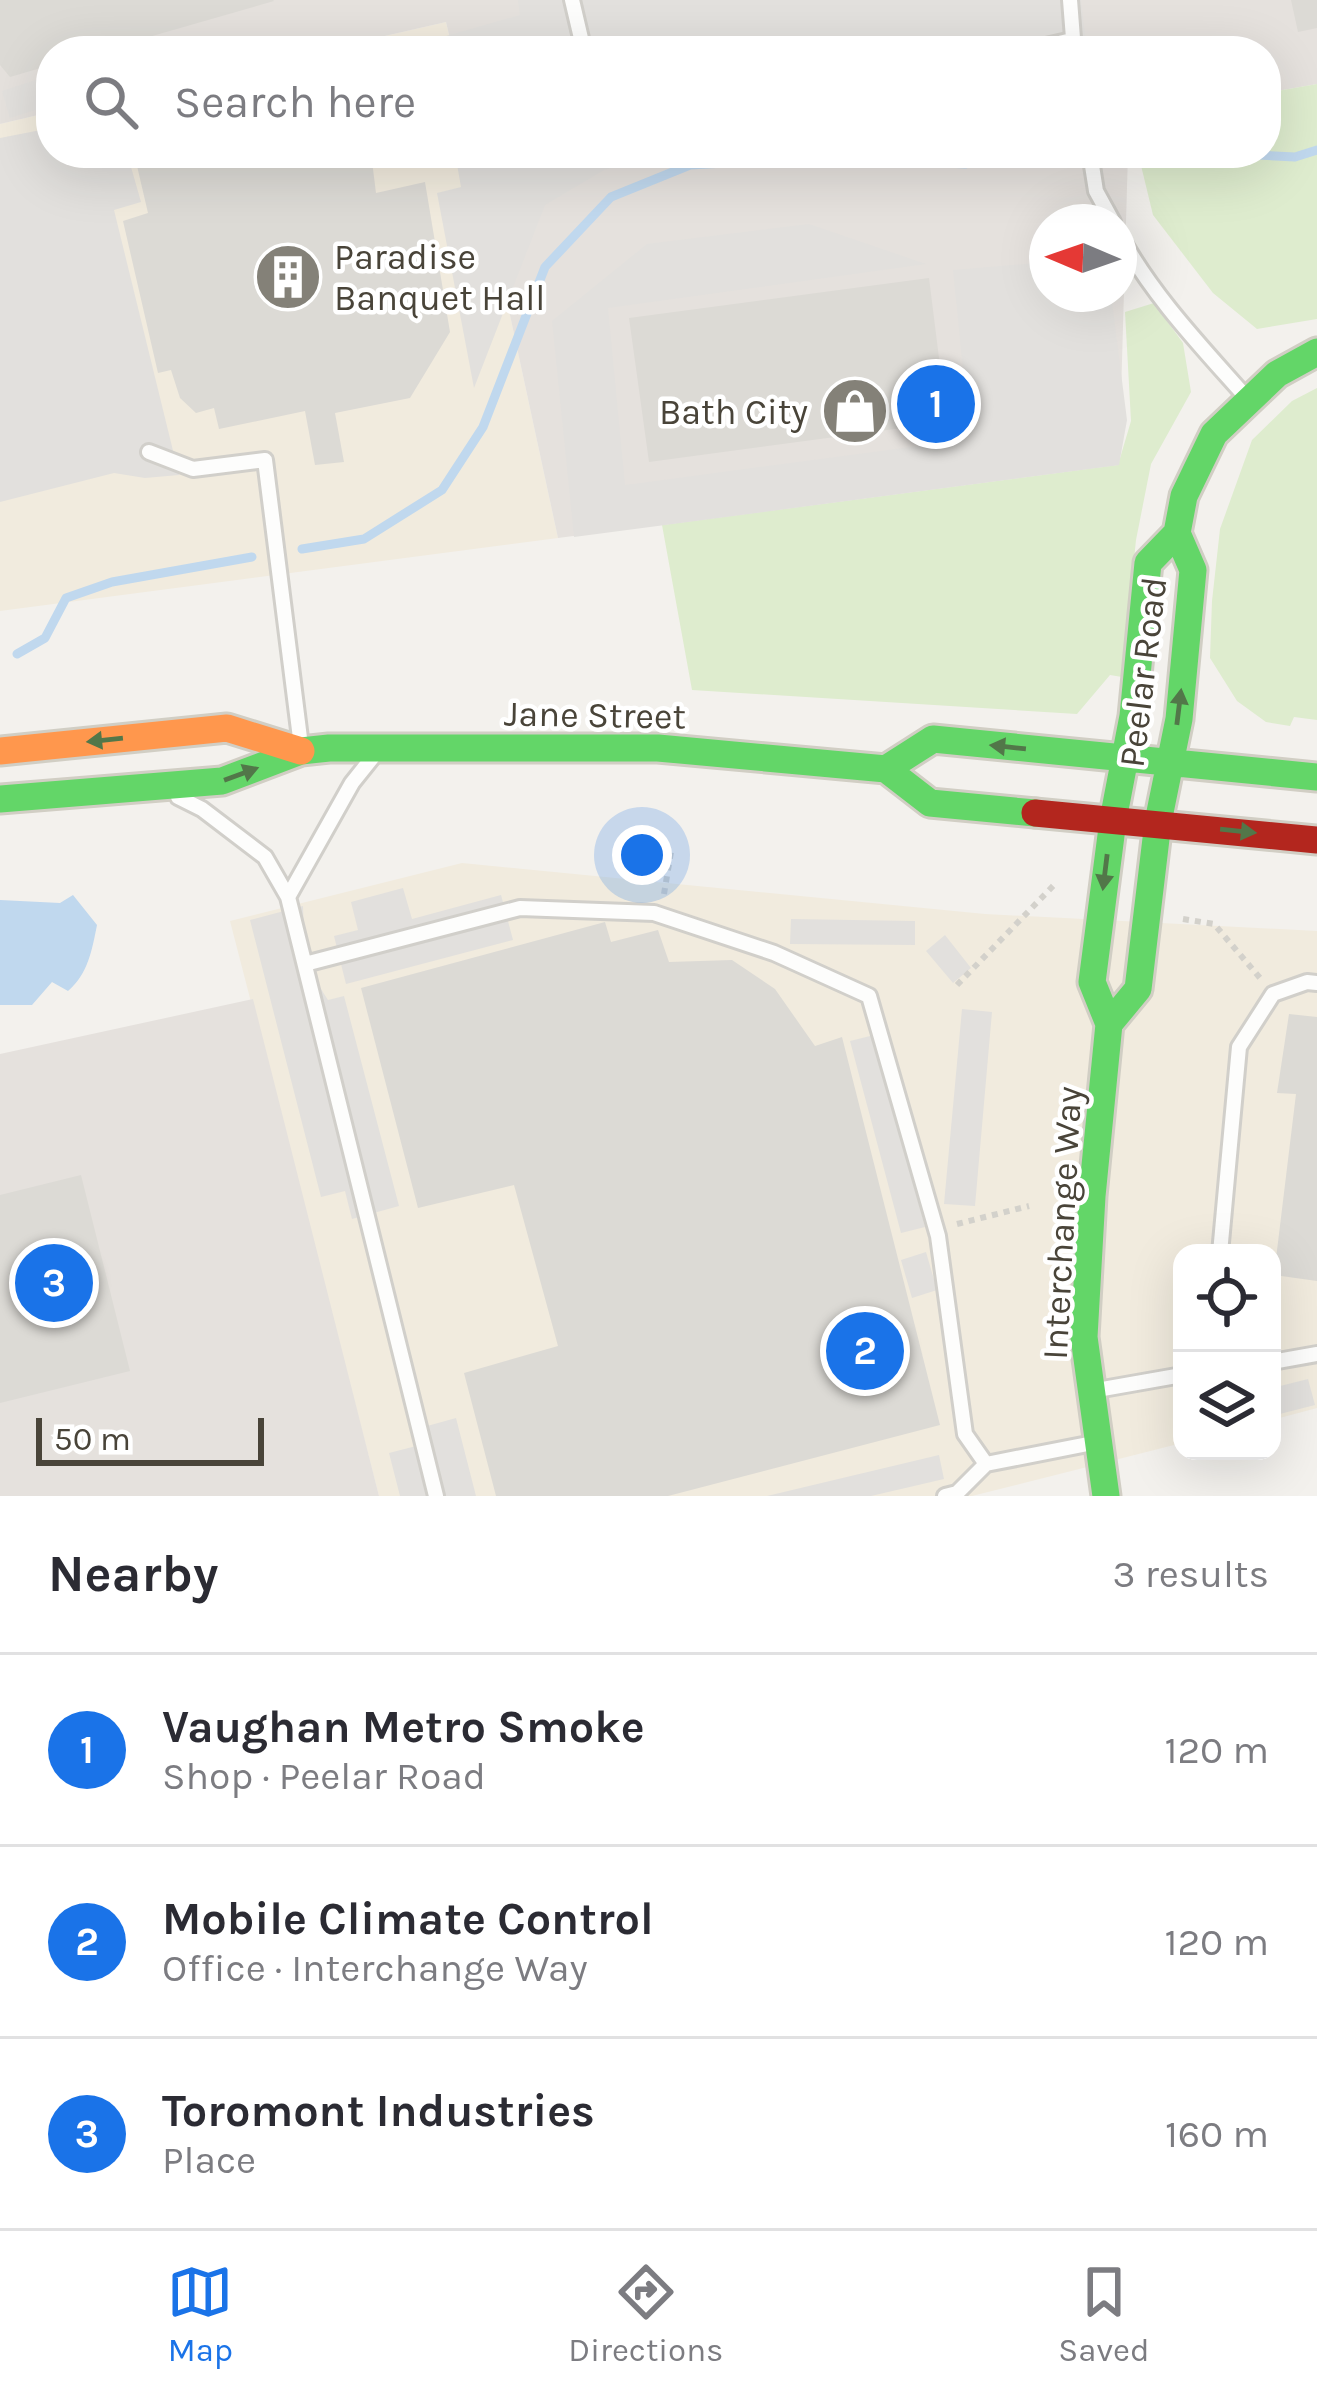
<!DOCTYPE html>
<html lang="en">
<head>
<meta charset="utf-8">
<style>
	:root { --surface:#fff; --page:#f7f7f7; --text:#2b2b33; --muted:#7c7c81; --line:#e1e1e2; --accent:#1a73e8 }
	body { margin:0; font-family:Karla,sans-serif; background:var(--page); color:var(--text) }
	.controls { position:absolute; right:36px; bottom:36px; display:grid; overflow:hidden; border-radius:24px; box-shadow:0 12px 48px #0002 }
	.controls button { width:108px; height:108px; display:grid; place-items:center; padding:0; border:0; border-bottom:3px solid var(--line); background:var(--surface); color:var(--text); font:60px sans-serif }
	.compass { position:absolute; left:1029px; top:204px; width:108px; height:108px; border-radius:50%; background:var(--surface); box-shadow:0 12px 48px #0002; rotate:272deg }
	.scale { position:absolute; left:36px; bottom:30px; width:228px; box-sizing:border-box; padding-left:12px; border:6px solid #494439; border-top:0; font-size:33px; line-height:42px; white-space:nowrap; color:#494439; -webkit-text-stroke:9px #fff; paint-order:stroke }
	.you { position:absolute; left:642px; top:855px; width:42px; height:42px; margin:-30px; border:9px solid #fff; border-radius:50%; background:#1a73e8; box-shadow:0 0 0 18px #1a73e833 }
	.badge { display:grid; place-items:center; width:78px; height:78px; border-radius:50%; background:var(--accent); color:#fff; font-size:39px; font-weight:700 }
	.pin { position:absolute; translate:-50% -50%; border:6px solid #fff; box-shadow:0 3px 12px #0006 }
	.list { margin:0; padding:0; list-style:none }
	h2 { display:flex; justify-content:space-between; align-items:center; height:156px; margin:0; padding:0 48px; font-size:51px }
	h2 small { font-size:39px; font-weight:400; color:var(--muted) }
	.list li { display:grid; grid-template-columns:78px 1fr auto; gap:36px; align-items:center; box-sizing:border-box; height:192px; padding:0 48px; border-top:3px solid var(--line) }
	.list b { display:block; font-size:45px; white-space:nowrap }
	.list p { margin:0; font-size:39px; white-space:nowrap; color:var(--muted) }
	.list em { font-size:39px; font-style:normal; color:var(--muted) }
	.icon { flex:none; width:66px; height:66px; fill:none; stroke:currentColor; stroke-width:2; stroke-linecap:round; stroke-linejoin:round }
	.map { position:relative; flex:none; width:1317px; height:1496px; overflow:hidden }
	.search { position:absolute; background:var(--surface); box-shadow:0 12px 48px #0002; left:36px; right:36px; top:36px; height:132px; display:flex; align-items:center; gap:30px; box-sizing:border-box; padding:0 42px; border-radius:48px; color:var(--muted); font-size:45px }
	.sheet { height:732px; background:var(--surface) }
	nav { display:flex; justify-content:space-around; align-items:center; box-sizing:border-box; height:168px; border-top:3px solid var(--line); background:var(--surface); font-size:33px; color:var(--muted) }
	nav a { display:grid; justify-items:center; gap:6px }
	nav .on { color:var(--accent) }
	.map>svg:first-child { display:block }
	.commercial { fill:#f1ebde }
	.industrial { fill:#e5e1dd; fill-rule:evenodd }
	.green { fill:#deecce }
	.parking { fill:#e2e0dd }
	.water { fill:#c0d8ee }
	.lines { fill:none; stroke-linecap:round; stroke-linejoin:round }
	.stream { stroke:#c0d8ee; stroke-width:9 }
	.building { fill:#dcdad5 }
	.lane-casing { stroke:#d1cfca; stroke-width:20 }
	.fast-casing { stroke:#d1cec4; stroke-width:33 }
	.slow-casing { stroke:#d1cec4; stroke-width:33 }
	.jam-casing { stroke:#d1cec4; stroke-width:33 }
	.path { stroke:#d3d1cb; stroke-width:6; stroke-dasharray:6 6; stroke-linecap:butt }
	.lane { stroke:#fdfdfc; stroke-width:14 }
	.fast { stroke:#63d668; stroke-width:27 }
	.slow { stroke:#ff974d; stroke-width:27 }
	.jam { stroke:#b3261e; stroke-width:27 }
	.oneway { fill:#527749 }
	.labels { text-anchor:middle; stroke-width:9; stroke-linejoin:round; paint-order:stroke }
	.poi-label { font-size:36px; fill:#494439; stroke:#fff; text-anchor:start }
	.street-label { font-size:36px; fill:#494439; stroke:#fff }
</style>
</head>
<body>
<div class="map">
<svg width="1317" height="1496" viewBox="0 0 1317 1496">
	<rect width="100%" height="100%" fill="#f3f1ed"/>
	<path class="commercial" d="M446,22L453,51H319Z
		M51,112V153H475L558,538L0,611V124Z
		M462,863L985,914L1317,931V1408L1272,1420V1253H1182V1443L972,1496H379L230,921Z"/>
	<path class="industrial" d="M0,0H1317V84L1266,93V51H453L446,22L319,51H51V112L0,124Z
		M475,153H1128L1119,465L558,538ZM1047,222H1119V294H1047Z
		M253,999L379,1496H0V1054Z"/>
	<path class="green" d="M1317,84V319L1257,329L1213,293L1153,215L1138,153H1266V93Z
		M1154,303L1183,343L1191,392L1151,464L1136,540L1122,677L1110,675L1077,714L692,690L662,525L1118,465L1131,421L1125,312Z
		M1317,388V720L1294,717L1290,726L1266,722L1237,701L1210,658L1212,601L1220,529L1252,440L1292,401Z"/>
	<path class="parking" d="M518,0H1081L1087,51H409L408,47L520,15Z
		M51,75V105L10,118L2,91Z
		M51,128V153H127L141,202L114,210L179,475L145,478L114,473L0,502V138Z
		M455,153H666L604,170L545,205L474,388L437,193L461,187Z
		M809,224L926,264L608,308L625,485L970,439L953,270L1047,262V294H1111L1127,420L1119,465L574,537L552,321L647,244Z
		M403,888L412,919L501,895L513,940L346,984L334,936L358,930L351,902Z
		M303,906L305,964L328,1000L344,996L399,1206L352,1219L345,1191L321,1197L250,920Z
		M791,919L915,921V945L790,944Z
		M945,935L971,968L953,983L926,951Z
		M962,1009L992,1012L975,1206L944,1204Z
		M874,1035L925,1227L901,1233L850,1041Z
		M926,1252L937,1290L912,1298L901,1260Z
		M1308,1379L1315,1405L1272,1416V1388Z
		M456,1418L476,1496H400L389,1453L424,1444L420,1428Z
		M939,1455L944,1479L871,1496H767Z"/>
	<path class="water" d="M73,895L97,925C92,950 88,974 68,991L52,982L32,1005H0V900L60,903Z"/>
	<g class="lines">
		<path class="stream" d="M1221,153L1295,157L1317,150
			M302,549L364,539L442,490L483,427L545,267L611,197L690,165L827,157L966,164
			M17,654L45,638L66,598L112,582L252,557"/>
	</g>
	<path class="building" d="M0,0H273L274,1L100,51H51V65L10,77L0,65Z
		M1291,0H1317V28L1298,32Z
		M134,153H371L376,193L425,182L450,332L410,398L335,413L344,462L315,465L305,411L219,429L214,408L196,413L180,398L171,370L158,373L123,221L148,213Z
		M929,278L947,422L649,462L629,318Z
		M605,922L611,942L658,930L669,962L732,960L775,989L815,1046L842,1037L940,1425L668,1496H496L464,1373L558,1346L514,1185L418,1208L361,988Z
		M1289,1014L1317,1017V1281L1274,1275L1296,1094L1277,1093Z
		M81,1175L130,1371L0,1403V1195Z"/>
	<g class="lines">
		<g class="lane-casing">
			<path id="lane" d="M572,0L584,51
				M1070,0L1074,51
				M1024,51L1072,40
				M1090,153L1096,191L1113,222
				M1119,234C1152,295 1199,344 1245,396
				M149,452L193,469L265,460L301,746
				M178,797L202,809L265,857L288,897L436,1496
				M288,897L352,783L376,753
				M305,964L520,908L654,913L774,953L869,996L938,1236L965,1434L986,1464
				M1220,1253L1239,1047L1273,994L1307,982L1317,983
				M1272,1362L1317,1354
				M1097,1390L1182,1375
				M945,1496L957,1493L986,1464L1093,1443"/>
		</g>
		<g class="fast-casing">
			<path id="fast" d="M886,769L933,739L1317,777
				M0,799L222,781L301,751L329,748H658L886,769L930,803L1035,813
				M1109,1024L1138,989L1158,822L1179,719L1193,570L1177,533L1184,496L1214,434L1277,374L1317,352
				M1106,1496L1084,1337L1092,1196L1109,1024L1092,982L1113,820L1133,716L1148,563L1177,533"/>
		</g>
		<g class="slow-casing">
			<path id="slow" d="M0,751L227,728L301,751"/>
		</g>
		<g class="jam-casing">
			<path id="jam" d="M1035,813L1317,840"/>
		</g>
		<path class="path" d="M664,894L671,852
			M1183,919L1214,924L1260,978
			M957,985L1055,884
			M957,1224L1029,1206"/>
		<use href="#lane" class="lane"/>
		<use href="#fast" class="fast"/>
		<use href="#slow" class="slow"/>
		<use href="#jam" class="jam"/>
	</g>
	<defs><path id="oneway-solid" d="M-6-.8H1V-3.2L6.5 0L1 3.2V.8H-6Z" transform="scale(3)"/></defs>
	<g class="oneway">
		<use href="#oneway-solid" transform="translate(1179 707) rotate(-83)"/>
		<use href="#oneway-solid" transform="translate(105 740) rotate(174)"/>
		<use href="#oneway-solid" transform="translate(1008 747) rotate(-174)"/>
		<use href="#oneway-solid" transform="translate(241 774) rotate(-20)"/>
		<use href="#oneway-solid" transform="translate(1238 831) rotate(6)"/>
		<use href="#oneway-solid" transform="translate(1105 872) rotate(97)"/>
	</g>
	<defs>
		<g id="building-disc" transform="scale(3.45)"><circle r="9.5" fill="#848178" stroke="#fff"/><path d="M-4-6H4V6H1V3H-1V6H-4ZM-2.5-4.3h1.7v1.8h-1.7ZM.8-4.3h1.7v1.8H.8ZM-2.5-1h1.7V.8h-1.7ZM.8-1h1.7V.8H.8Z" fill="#fff"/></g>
		<g id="shop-disc" transform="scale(3.45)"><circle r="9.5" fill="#848178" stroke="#fff"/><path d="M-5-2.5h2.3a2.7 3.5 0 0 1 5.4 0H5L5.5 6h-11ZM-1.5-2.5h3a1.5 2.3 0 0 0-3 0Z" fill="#fff"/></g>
	</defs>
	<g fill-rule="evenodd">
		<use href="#building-disc" x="288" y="277"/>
		<use href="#shop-disc" x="855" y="411"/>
	</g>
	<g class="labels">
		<g class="poi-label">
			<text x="334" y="269">Paradise<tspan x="334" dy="41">Banquet Hall</tspan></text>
			<text x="808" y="424" text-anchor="end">Bath City</text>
		</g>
		<g class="street-label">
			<text transform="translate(1142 672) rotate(-83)" y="13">Peelar Road</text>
			<text transform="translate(595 714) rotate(1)" y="13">Jane Street</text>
			<text transform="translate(1061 1223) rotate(-87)" y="13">Interchange Way</text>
		</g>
	</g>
</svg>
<div class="controls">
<button><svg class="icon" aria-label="locate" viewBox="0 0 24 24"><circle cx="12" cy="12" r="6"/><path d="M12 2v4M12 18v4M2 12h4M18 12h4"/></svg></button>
<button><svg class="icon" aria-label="layers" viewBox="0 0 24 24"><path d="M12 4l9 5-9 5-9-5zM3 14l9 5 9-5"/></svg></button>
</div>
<svg class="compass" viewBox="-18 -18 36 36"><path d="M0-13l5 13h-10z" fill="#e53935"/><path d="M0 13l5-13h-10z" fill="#7c7c81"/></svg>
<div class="scale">50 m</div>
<div class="you"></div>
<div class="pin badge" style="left:936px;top:404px">1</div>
<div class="pin badge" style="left:865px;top:1351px">2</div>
<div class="pin badge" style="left:54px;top:1283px">3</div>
<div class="search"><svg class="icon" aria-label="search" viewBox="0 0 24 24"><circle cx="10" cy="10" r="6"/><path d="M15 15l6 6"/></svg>Search here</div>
</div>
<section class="sheet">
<h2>Nearby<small>3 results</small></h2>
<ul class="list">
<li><span class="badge">1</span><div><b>Vaughan Metro Smoke</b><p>Shop · Peelar Road</p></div><em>120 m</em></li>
<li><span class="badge">2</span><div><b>Mobile Climate Control</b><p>Office · Interchange Way</p></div><em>120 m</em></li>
<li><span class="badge">3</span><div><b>Toromont Industries</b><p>Place</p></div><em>160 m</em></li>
</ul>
</section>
<nav>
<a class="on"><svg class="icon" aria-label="map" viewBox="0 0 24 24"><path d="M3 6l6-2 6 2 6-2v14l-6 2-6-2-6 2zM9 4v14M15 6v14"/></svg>Map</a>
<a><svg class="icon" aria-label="directions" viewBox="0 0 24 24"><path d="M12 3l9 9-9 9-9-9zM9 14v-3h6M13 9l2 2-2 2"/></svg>Directions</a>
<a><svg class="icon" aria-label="saved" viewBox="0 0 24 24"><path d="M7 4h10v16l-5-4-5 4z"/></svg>Saved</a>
</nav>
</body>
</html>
